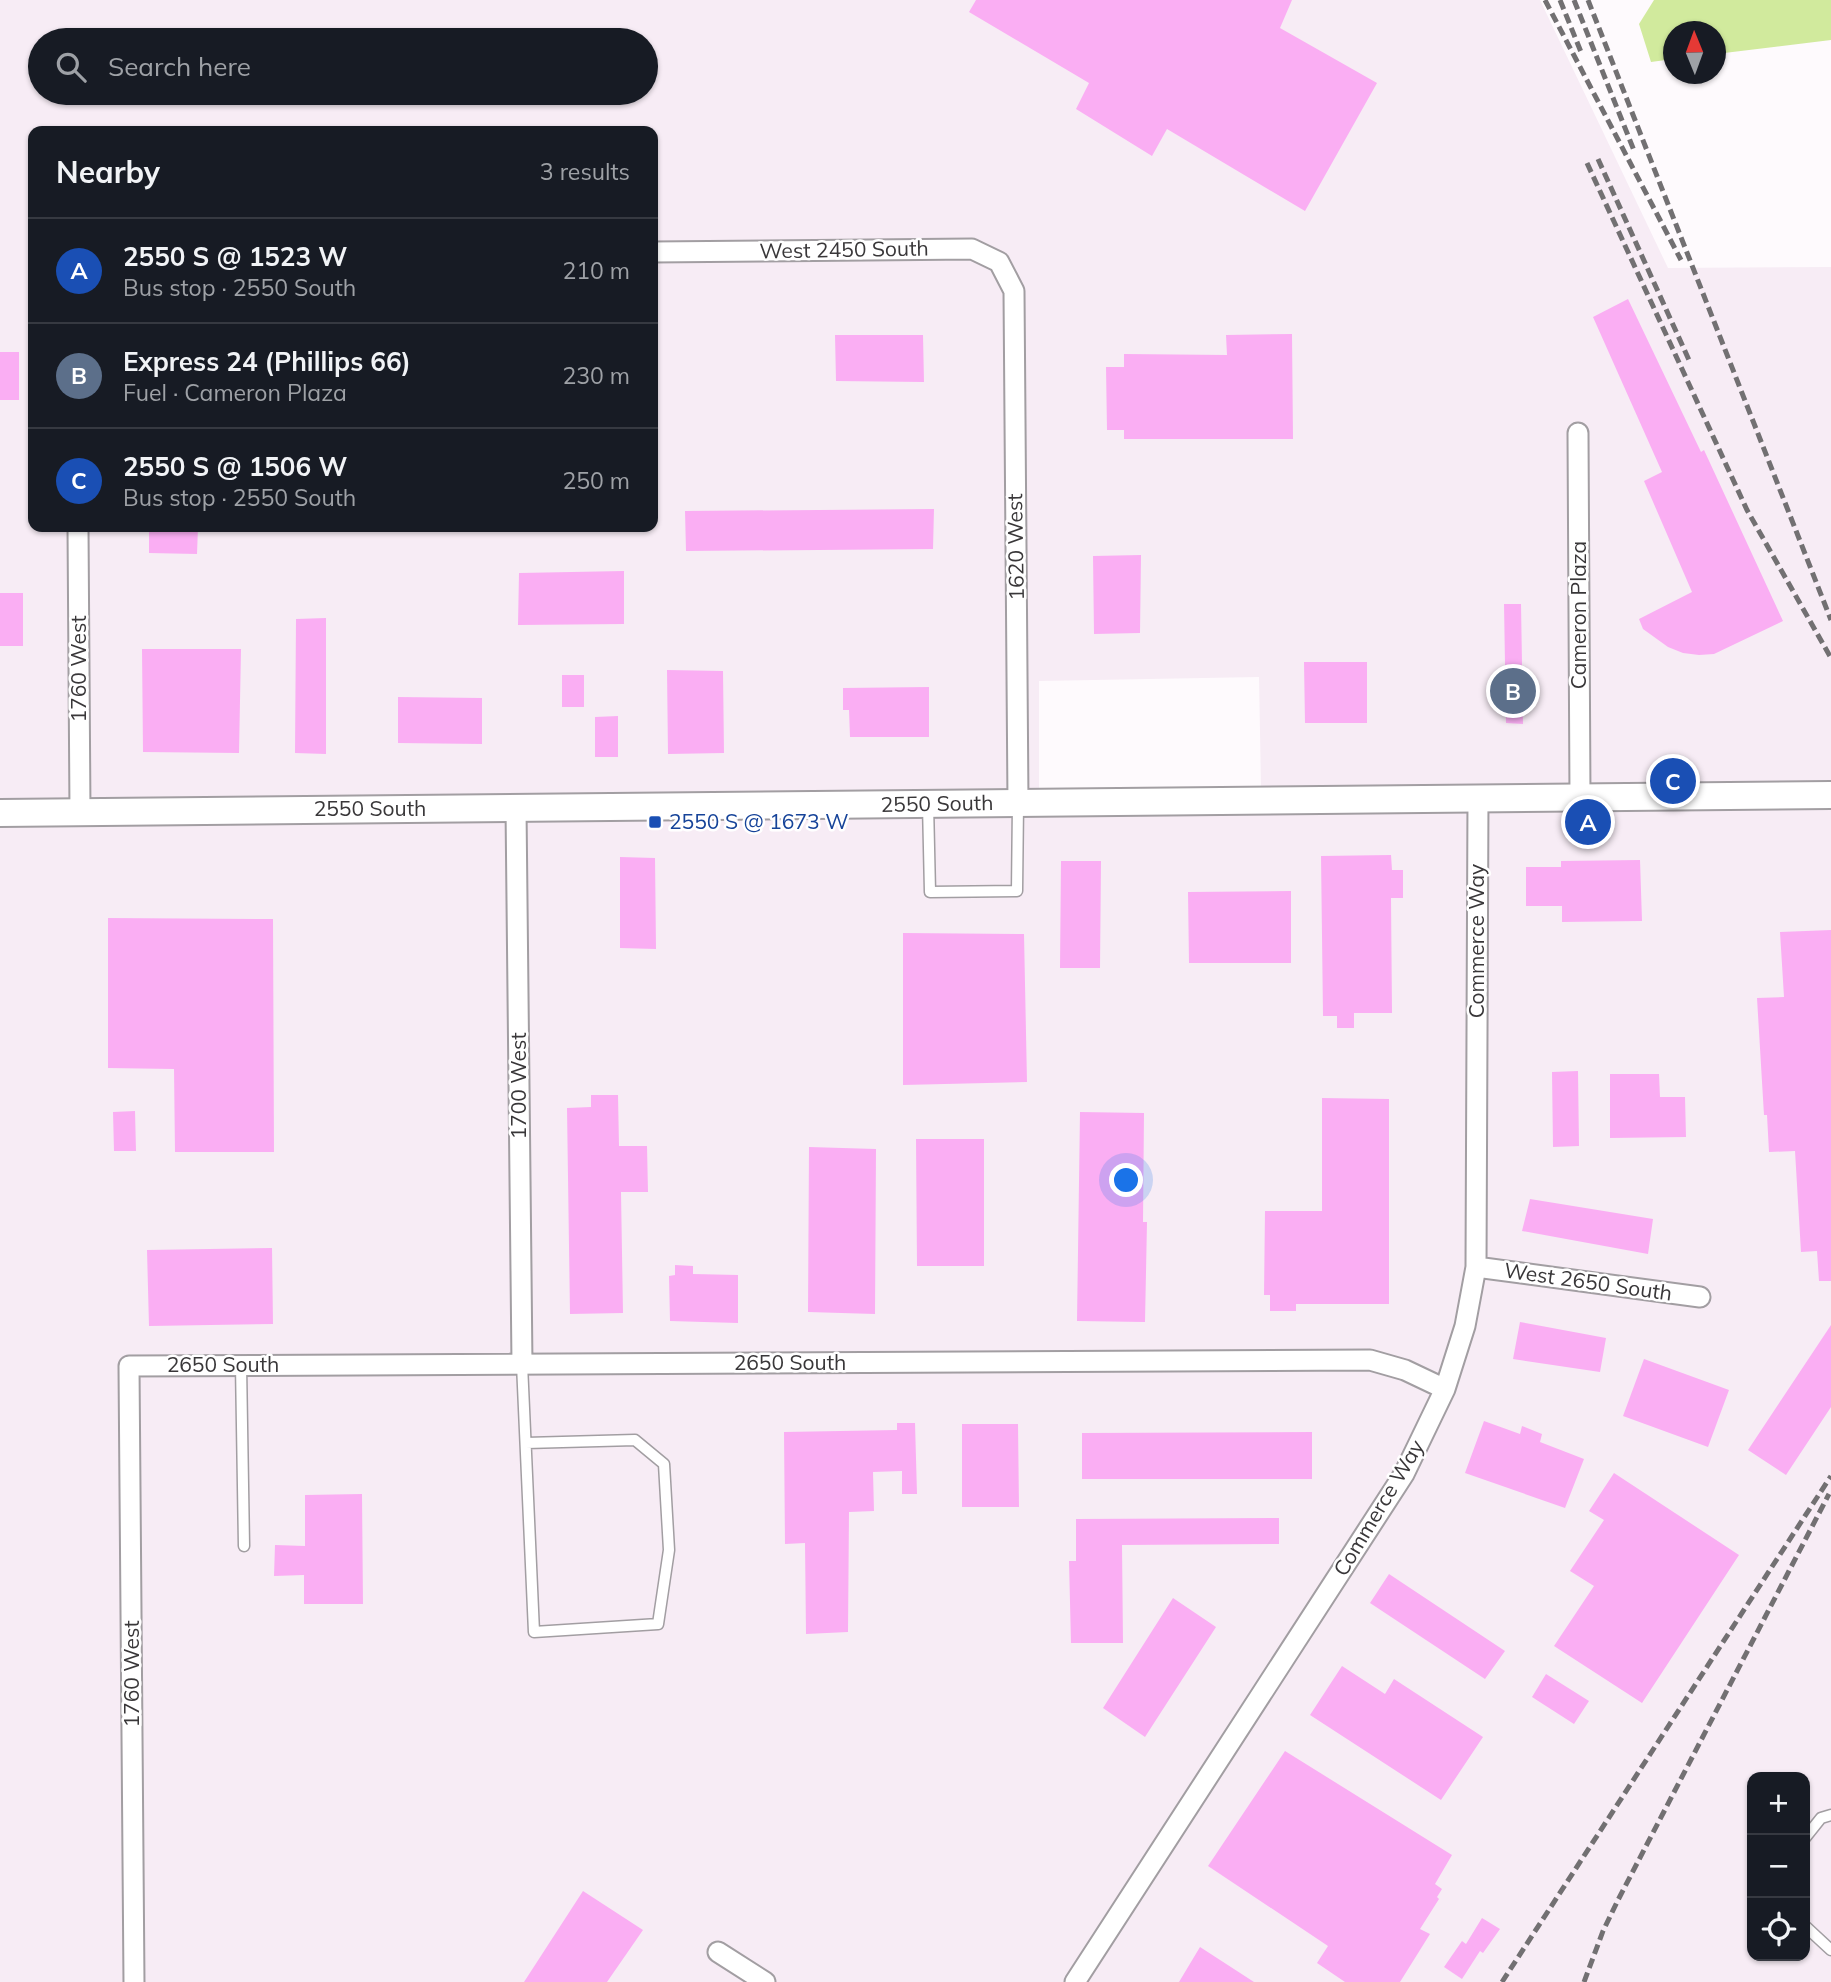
<!DOCTYPE html>
<html lang="en">
<head>
<meta charset="utf-8">
<style>
	:root { --surface:#171b24; --page:#242831; --text:#f1f3f6; --muted:#9ea1a6; --line:#363941; --accent:#2e777c }
	body { margin:0; font-family:Mulish,sans-serif; background:var(--page); color:var(--text) }
	.controls { position:absolute; right:21px; bottom:21px; display:grid; overflow:hidden; border-radius:14px; box-shadow:0 2px 5px #0004 }
	.controls button { width:63px; height:63px; display:grid; place-items:center; padding:0; border:0; border-bottom:2px solid var(--line); background:var(--surface); color:var(--text); font:35px sans-serif }
	.compass { position:absolute; left:1663px; top:21px; width:63px; height:63px; border-radius:50%; background:var(--surface); box-shadow:0 2px 5px #0004; rotate:359deg }
	.you { position:absolute; left:1127px; top:1181px; width:24px; height:24px; margin:-18px; border:5px solid #fff; border-radius:50%; background:#1a73e8; box-shadow:0 0 0 10px #1a73e833 }
	.badge { display:grid; place-items:center; width:46px; height:46px; border-radius:50%; background:var(--accent); color:#fff; font-size:23px; font-weight:700 }
	.pin { position:absolute; translate:-50% -50%; border:4px solid #fff; box-shadow:0 2px 7px #0006 }
	.list { margin:0; padding:0; list-style:none }
	h2 { display:flex; justify-content:space-between; align-items:center; height:91px; margin:0; padding:0 28px; font-size:30px }
	h2 small { font-size:23px; font-weight:400; color:var(--muted) }
	.list li { display:grid; grid-template-columns:46px 1fr auto; gap:21px; align-items:center; box-sizing:border-box; height:105px; padding:0 28px; border-top:2px solid var(--line) }
	.list b { display:block; font-size:26px; white-space:nowrap }
	.list p { margin:0; font-size:23px; white-space:nowrap; color:var(--muted) }
	.list em { font-size:23px; font-style:normal; color:var(--muted) }
	.icon { flex:none; width:38px; height:38px; fill:none; stroke:currentColor; stroke-width:2; stroke-linecap:round; stroke-linejoin:round }
	.map { position:relative; flex:none; width:1831px; height:1982px; overflow:hidden }
	.search { position:absolute; background:var(--surface); box-shadow:0 2px 5px #0004; left:28px; top:28px; width:630px; height:77px; display:flex; align-items:center; gap:18px; box-sizing:border-box; padding:0 24px; border-radius:38px; color:var(--muted); font-size:26px }
	.panel { position:absolute; background:var(--surface); box-shadow:0 2px 5px #0004; left:28px; top:126px; width:630px; height:406px; border-radius:14px }
	.map>svg:first-child { display:block }
	.built { fill:#f7ecf5; fill-rule:evenodd }
	.green { fill:#d1ea9d }
	.building { fill:#faaef3 }
	.lines { fill:none; stroke-linecap:round; stroke-linejoin:round }
	.service-casing { stroke:#a29ea2; stroke-width:13 }
	.minor-casing { stroke:#a29ea2; stroke-width:23 }
	.secondary-casing { stroke:#a29ea2; stroke-width:30 }
	.service { stroke:#fff; stroke-width:10 }
	.minor { stroke:#fff; stroke-width:19 }
	.secondary { stroke:#fff; stroke-width:26 }
	.rail { stroke:#727072; stroke-width:5; stroke-dasharray:10 5; stroke-linecap:butt }
	.transit-dot { fill:#1a4fb4; stroke:#fff; stroke-width:2.5 }
	.labels { text-anchor:middle; stroke-width:5; stroke-linejoin:round; paint-order:stroke }
	.street-label { font-size:21px; fill:#393739; stroke:#fff }
	.transit-label { font-size:21px; fill:#164399; stroke:#fff; text-anchor:start }
</style>
</head>
<body>
<div class="map">
<svg width="1831" height="1982" viewBox="0 0 1831 1982">
	<rect width="100%" height="100%" fill="#fefafd"/>
	<path class="built" d="M0,0H1540L1668,268L1831,267V1982H0ZM40,40H646V93H40ZM33,131H653V527H33ZM1259,677L1261,787L1039,791V681ZM1752,1777H1805V1956H1752Z"/>
	<path class="green" d="M1654,0H1831V40L1716,54V32H1674L1673,59L1651,62L1639,24Z"/>
	<path class="building" d="M976,0H1292L1280,28L1377,83L1305,211L1167,129L1152,156L1076,109L1089,83L969,12Z
		M1628,299L1701,452L1704,450L1783,621L1714,654L1699,655L1683,653L1668,647L1643,629L1639,619L1692,592L1644,481L1662,472L1593,317Z
		M1292,334L1293,439H1124V430H1107L1106,367H1124V354L1227,355L1226,335Z
		M835,335H923L924,382L836,381Z
		M0,352H19V400H0Z
		M934,509L933,549L686,551L685,511Z
		M149,527H198L197,554L149,553Z
		M1141,555L1140,633L1094,634L1093,556Z
		M624,571V624L518,625L519,573Z
		M0,593H23V646H0Z
		M1504,604H1521L1523,724L1506,723Z
		M326,618V754L295,753L296,619Z
		M142,649H241L239,753L143,752Z
		M1304,662H1367V723H1305Z
		M667,670L723,671L724,753L668,754Z
		M562,675H584V707H562Z
		M929,687V737H850L849,710H843V688Z
		M398,697L482,698V744L398,743Z
		M618,716V757H595V717Z
		M1391,855L1392,870H1403V898H1391L1392,1013H1354V1028H1337V1016H1323L1321,856Z
		M620,857L655,858L656,949L620,948Z
		M1640,860L1642,921L1562,922V906H1526V867H1561V861Z
		M1061,861H1101L1100,968H1060Z
		M1291,891V963H1189L1188,892Z
		M108,918L273,919L274,1152H175L174,1069L108,1068Z
		M1831,930V1281H1819L1817,1251L1801,1252L1795,1151L1769,1152L1767,1115H1764L1757,998L1784,997L1780,932Z
		M903,933L1024,934L1027,1082L903,1085Z
		M1578,1071L1579,1146L1553,1147L1552,1072Z
		M1610,1074H1659L1660,1097H1685L1686,1137L1610,1138Z
		M591,1095H618L619,1146H647L648,1192H621L623,1313L570,1314L567,1108L591,1107Z
		M1322,1098L1389,1099V1304H1296V1311H1270V1295H1264L1265,1211H1322Z
		M135,1111L136,1151H114L113,1112Z
		M1080,1112L1144,1113L1143,1222H1147L1145,1322L1077,1321Z
		M916,1139H984V1266H917Z
		M809,1147L876,1149L875,1314L808,1312Z
		M1530,1199L1653,1219L1648,1254L1522,1231Z
		M272,1248L273,1324L149,1326L147,1250Z
		M675,1265L693,1266V1274L738,1275V1323L670,1321L669,1276L675,1275Z
		M1520,1322L1606,1338L1600,1372L1513,1359Z
		M1831,1325V1407L1786,1475L1748,1450Z
		M1644,1359L1729,1390L1708,1447L1623,1416Z
		M1484,1421L1520,1434L1522,1426L1542,1434L1540,1442L1584,1459L1565,1508L1465,1473Z
		M897,1423H915L917,1494H902V1471L873,1472L874,1511L849,1512L848,1632L806,1634L805,1543L785,1544L784,1432L897,1430Z
		M962,1424H1018L1019,1507H962Z
		M1312,1432V1479H1082V1433Z
		M1614,1473L1739,1555L1642,1703L1554,1646L1594,1586L1570,1571L1604,1520L1589,1511Z
		M362,1494L363,1604H304V1575L274,1576L275,1545L305,1546V1495Z
		M1279,1518V1544L1122,1545L1123,1643H1071L1069,1561H1076V1519Z
		M1389,1574L1505,1651L1485,1679L1370,1603Z
		M1173,1598L1216,1627L1145,1737L1103,1708Z
		M1342,1666L1385,1694L1394,1679L1483,1737L1441,1800L1310,1715Z
		M1546,1674L1589,1701L1574,1724L1532,1697Z
		M1285,1751L1452,1855L1435,1884L1442,1889L1437,1897L1439,1899L1420,1929L1430,1934L1400,1982H1345L1317,1963L1328,1946L1208,1866Z
		M583,1891L643,1930L607,1982H524Z
		M1482,1918L1500,1929L1483,1953L1480,1951L1462,1979L1444,1967L1462,1941L1466,1944Z
		M1200,1947L1254,1982H1179Z"/>
	<g class="lines">
		<g class="service-casing">
			<path id="service" d="M928,804L930,892L1017,891L1018,804
				M522,1364L534,1632L658,1624L669,1550L664,1464L635,1440L526,1443
				M241,1365L244,1546
				M1805,1838L1821,1818L1831,1815
				M1805,1926L1831,1950"/>
		</g>
		<g class="minor-casing">
			<path id="minor" d="M653,252L972,249L999,262L1014,291L1018,803
				M1578,433L1580,797
				M78,527L80,812
				M516,808L522,1364
				M1476,1267L1700,1297
				M718,1952L765,1982
				M134,1982L129,1366L1370,1360L1405,1370L1445,1389
				M1075,1982L1404,1474L1445,1389L1465,1326L1476,1267L1478,798"/>
		</g>
		<g class="secondary-casing">
			<path id="secondary" d="M0,813L1831,795"/>
		</g>
		<use href="#service" class="service"/>
		<use href="#minor" class="minor"/>
		<use href="#secondary" class="secondary"/>
		<path class="rail" d="M1545,0L1681,260
			M1560,0L1581,52
			M1574,0L1635,153
			M1588,0L1831,620
			M1598,159L1689,360
			M1587,163L1747,510L1831,658
			M1502,1982L1831,1476
			M1584,1982L1603,1931L1618,1900L1829,1494"/>
	</g>
	<rect class="transit-dot" x="648" y="815" width="14" height="14" rx="3.5"/>
	<g class="labels">
		<g class="street-label">
			<text transform="translate(844 250) rotate(-1)" y="7">West 2450 South</text>
			<text transform="translate(1016 547) rotate(-91)" y="7">1620 West</text>
			<text transform="translate(1579 615) rotate(-90)" y="7">Cameron Plaza</text>
			<text transform="translate(79 669) rotate(-90)" y="7">1760 West</text>
			<text transform="translate(937 804) rotate(-1)" y="7">2550 South</text>
			<text x="370" y="816">2550 South</text>
			<text transform="translate(1477 941) rotate(-90)" y="7">Commerce Way</text>
			<text transform="translate(519 1086) rotate(-90)" y="7">1700 West</text>
			<text transform="translate(1588 1282) rotate(8)" y="7">West 2650 South</text>
			<text x="790" y="1370">2650 South</text>
			<text x="223" y="1372">2650 South</text>
			<text transform="translate(1379 1508) rotate(-59)" y="7">Commerce Way</text>
			<text transform="translate(132 1674) rotate(-90)" y="7">1760 West</text>
		</g>
		<g class="transit-label">
			<text x="669" y="829">2550 S @ 1673 W</text>
		</g>
	</g>
</svg>
<div class="controls">
<button>+</button>
<button>−</button>
<button><svg class="icon" aria-label="locate" viewBox="0 0 24 24"><circle cx="12" cy="12" r="6"/><path d="M12 2v4M12 18v4M2 12h4M18 12h4"/></svg></button>
</div>
<svg class="compass" viewBox="-18 -18 36 36"><path d="M0-13l5 13h-10z" fill="#e53935"/><path d="M0 13l5-13h-10z" fill="#9ea1a6"/></svg>
<div class="you"></div>
<div class="pin badge" style="left:1588px;top:822px;background:#1a4fb4">A</div>
<div class="pin badge" style="left:1513px;top:691px;background:#5c6f8a">B</div>
<div class="pin badge" style="left:1673px;top:781px;background:#1a4fb4">C</div>
<div class="search"><svg class="icon" aria-label="search" viewBox="0 0 24 24"><circle cx="10" cy="10" r="6"/><path d="M15 15l6 6"/></svg>Search here</div>
<section class="panel">
<h2>Nearby<small>3 results</small></h2>
<ul class="list">
<li><span class="badge" style="background:#1a4fb4">A</span><div><b>2550 S @ 1523 W</b><p>Bus stop · 2550 South</p></div><em>210 m</em></li>
<li><span class="badge" style="background:#5c6f8a">B</span><div><b>Express 24 (Phillips 66)</b><p>Fuel · Cameron Plaza</p></div><em>230 m</em></li>
<li><span class="badge" style="background:#1a4fb4">C</span><div><b>2550 S @ 1506 W</b><p>Bus stop · 2550 South</p></div><em>250 m</em></li>
</ul>
</section>
</div>
</body>
</html>
